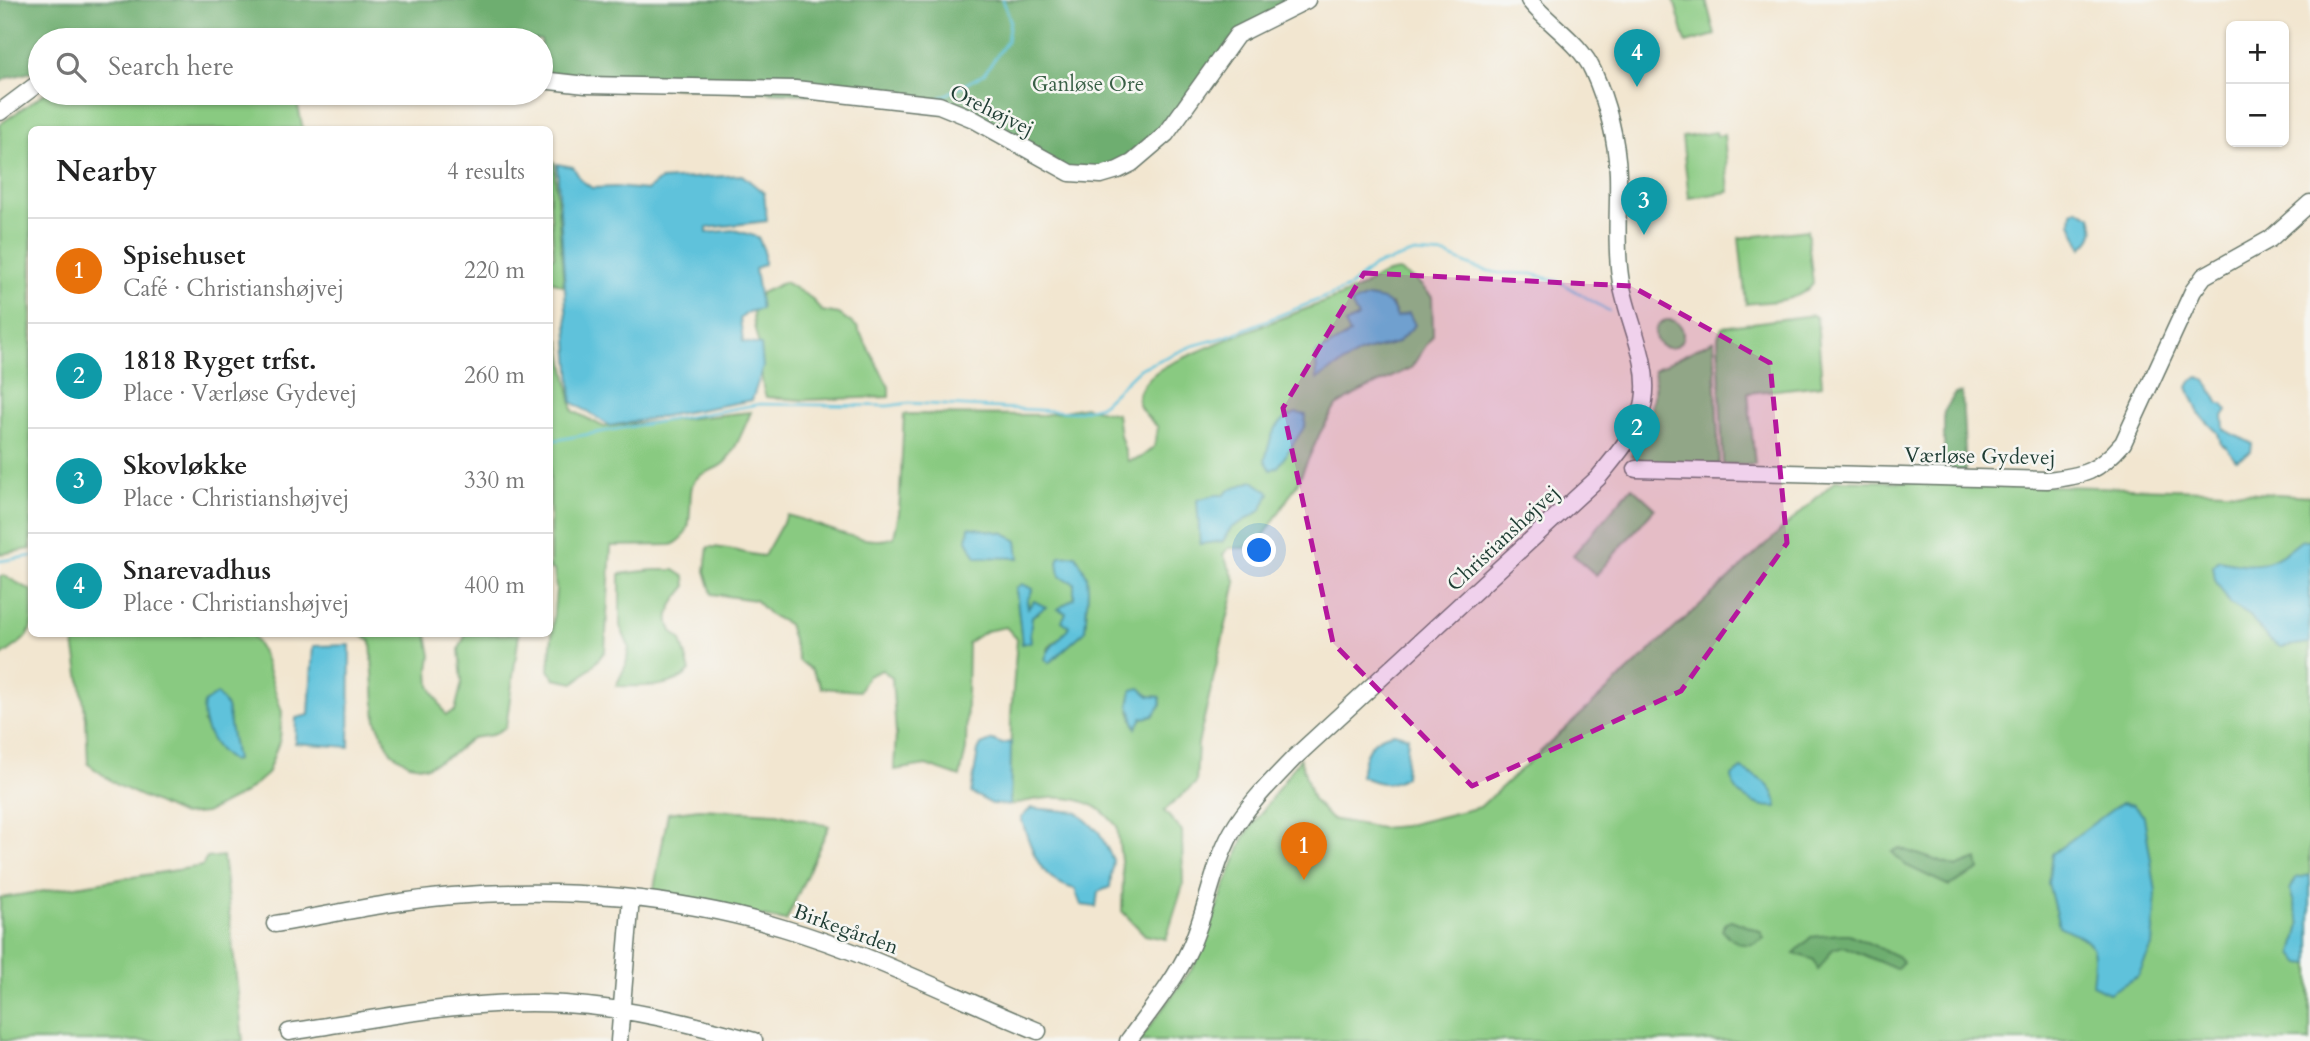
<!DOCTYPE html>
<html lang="en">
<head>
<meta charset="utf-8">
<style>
	:root { --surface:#fff; --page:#f6f6f6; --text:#222; --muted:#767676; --line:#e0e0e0; --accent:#b5179e }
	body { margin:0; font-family:Cardo,serif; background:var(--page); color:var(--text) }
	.controls { position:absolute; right:21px; top:21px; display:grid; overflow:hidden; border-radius:10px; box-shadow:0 2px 5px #0004 }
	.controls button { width:63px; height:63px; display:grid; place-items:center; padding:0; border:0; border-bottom:2px solid var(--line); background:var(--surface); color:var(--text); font:35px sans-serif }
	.you { position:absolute; left:1260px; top:551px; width:24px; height:24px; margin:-18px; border:5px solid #fff; border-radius:50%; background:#1a73e8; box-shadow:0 0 0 10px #1a73e833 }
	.badge { display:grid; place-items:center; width:46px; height:46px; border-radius:50%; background:var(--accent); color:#fff; font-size:23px; font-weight:700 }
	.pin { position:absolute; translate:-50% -58px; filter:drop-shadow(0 2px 4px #0008) }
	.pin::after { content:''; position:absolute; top:37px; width:24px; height:21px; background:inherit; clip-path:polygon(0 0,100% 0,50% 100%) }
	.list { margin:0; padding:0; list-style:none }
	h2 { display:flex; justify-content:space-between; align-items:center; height:91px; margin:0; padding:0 28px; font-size:30px }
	h2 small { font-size:23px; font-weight:400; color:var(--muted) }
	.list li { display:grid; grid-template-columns:46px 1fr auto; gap:21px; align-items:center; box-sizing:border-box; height:105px; padding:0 28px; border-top:2px solid var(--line) }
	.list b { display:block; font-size:26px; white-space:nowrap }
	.list p { margin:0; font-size:23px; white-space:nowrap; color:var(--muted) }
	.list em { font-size:23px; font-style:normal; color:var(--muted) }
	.icon { flex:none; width:38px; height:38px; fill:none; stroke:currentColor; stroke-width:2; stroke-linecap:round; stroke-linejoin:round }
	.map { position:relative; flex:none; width:2310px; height:1041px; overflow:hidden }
	.search { position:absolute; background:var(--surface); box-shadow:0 2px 5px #0004; left:28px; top:28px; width:525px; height:77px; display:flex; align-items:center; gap:18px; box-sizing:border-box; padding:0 24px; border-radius:38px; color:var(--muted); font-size:26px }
	.panel { position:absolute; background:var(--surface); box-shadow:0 2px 5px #0004; left:28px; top:126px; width:525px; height:511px; border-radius:10px }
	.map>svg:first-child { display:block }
	.green { fill:#89ca81; stroke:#54845a; stroke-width:2; fill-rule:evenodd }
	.forest { fill:#6eae6f; stroke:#467652; stroke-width:2 }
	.water { fill:#5ec2db; stroke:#3e8088; stroke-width:2 }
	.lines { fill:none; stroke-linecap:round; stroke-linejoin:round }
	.stream { stroke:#5ec2db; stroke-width:2.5 }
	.minor-casing { stroke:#69786b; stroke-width:19 }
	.minor { stroke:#fff; stroke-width:16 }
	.marked { fill:#b5179e; fill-opacity:0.2; stroke:#b5179e; stroke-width:5; stroke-dasharray:14 9; stroke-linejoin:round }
	.labels { text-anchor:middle; stroke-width:5; stroke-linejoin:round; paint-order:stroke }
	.park-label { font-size:21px; fill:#3a6047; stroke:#f6f6f2 }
	.street-label { font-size:21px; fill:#1f3d34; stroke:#f6f6f2 }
</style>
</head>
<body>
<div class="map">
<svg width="2310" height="1041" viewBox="0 0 2310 1041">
	<rect width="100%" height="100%" fill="#f6f6f2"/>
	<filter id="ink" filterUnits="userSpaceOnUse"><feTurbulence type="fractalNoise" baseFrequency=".0143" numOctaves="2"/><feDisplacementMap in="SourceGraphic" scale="14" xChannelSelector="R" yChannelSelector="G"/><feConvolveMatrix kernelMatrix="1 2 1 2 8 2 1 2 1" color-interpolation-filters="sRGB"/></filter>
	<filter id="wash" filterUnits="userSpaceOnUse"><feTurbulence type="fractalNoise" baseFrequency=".00686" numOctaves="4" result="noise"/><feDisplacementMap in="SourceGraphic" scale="28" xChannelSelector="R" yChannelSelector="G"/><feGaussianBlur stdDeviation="1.57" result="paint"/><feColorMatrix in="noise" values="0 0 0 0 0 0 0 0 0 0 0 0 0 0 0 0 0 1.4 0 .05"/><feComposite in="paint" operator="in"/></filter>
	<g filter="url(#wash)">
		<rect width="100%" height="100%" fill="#f2e6d0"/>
		<path class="green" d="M1674,0H1706L1715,35L1686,43Z
			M45,93H295L303,129L32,130L31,549L0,554V124Z
			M1716,132L1717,136L1724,135L1729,192L1689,198L1682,137Z
			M550,161L554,162L564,286L550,280V259L554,256L550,204Z
			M1807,230L1813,283C1800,303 1768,301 1746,304L1739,238Z
			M1399,271L1417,281L1432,297L1433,335L1411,368L1360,392L1336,406L1320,433L1297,484L1262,539L1245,548H1229L1223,554L1236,582L1198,744L1196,783L1164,811L1182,831L1183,885L1166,939L1145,935L1122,911L1123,877L1117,826C1111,820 1104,811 1096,807C1069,792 1038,798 1010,805L1011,715L1017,639L1006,627L986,631L968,643L966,749L960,777L926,765L894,770L896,734L892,678L882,670L868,676L859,691L822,688L812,670L799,661L788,624L770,615L755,600L712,594L705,571L708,547C728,546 745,555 764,556L787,515C817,522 866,549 894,537L899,513L904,414L1044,415L1085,407L1117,414L1120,435L1128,461L1140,458L1154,447L1158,427C1144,414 1129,403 1145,383C1157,367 1178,361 1195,353C1246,330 1299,312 1351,292C1372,284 1372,274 1399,271ZM1392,304L1397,317V343L1361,352L1317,378L1316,354L1350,334L1358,317ZM1215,495L1224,496L1260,511L1230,529L1223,541ZM969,528L1004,533L1017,541L1018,558ZM1078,561C1093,586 1086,604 1085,631L1049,663L1048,648L1065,634L1070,625L1066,613L1059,609L1074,598V583L1068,578ZM1016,590L1027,601L1029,609L1038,613L1032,616L1030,634L1031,642L1022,643ZM1140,689L1149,696L1160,697L1161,705L1153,716L1142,718L1136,727L1130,711Z
			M785,282L811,298L822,311L839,314L857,327L889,387V397L802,400L766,397C759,381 763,365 759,347C757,335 753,327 753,314C754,306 758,300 761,293Z
			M1813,315L1817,318L1822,385L1748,393L1755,465L1723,464L1718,337L1722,327Z
			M1655 334a14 14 0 1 1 28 0a14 14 0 1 1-28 0Z
			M550,333L560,341L573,411L604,427L751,412C744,428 737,448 726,461C717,472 696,471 692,486C687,507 697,534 672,545L611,546L605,651L592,667L574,683L555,679L549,670L556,589L554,570L550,569Z
			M1714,340L1719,465L1647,464L1631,456C1646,428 1658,402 1654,370Z
			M1836,480L2206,490L2310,496V1041H1139L1194,966L1244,837L1300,758L1313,800L1331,819L1381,828L1403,826L1480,807Z
			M1632,487L1655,508L1596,575L1573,555Z
			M653,570H674L685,577L686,587C676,599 662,614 672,631C674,635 678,636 680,639C683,643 687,663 690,671C672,690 641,686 616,686L626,665L629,647L620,626V574Z
			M0,576H5L32,591C32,633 37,632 0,657Z
			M75,634H252L263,654L282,712L280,739L267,774L245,793L206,813L182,815L117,785L88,764L86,718L73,636ZM227,707L235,760L222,753L203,722Z
			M359,634H427L431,656L429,669L430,686L446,715L455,711L462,682L459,649L466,634H519L506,727L492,735L472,738L451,755L427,767L409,764L391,752L376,721L371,641Z
			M699,809L777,813L829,826L786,921L653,894L668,813Z
			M223,856L243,1041H0V898L202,866L207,858Z"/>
		<path class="forest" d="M0,0H1305L1230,40L1164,132L1123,167L1071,171L949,102L601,83L541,75V40H256L193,33H151L129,40H40V70L7,78L0,82Z
			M1962,393L1966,471L1944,469V412L1955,394Z
			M1899,848L1956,867L1977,859L1979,870L1949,886L1905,865L1892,852Z
			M1731,920L1760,931L1764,938C1750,950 1733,944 1722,930L1725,924Z
			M1839,934H1849L1897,956L1903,962L1896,969L1843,946L1833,949L1818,970L1814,960L1794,953L1811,937Z"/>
		<path class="water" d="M557,164L573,167L581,180L592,188L615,187L647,190L660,180L742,175L764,193L767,221L707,228V233L734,230L758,237L764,251V264L755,269L761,309L748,312L740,319L743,342L761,345L763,367L752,400L610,426L572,402Z
			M2077,209L2091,216C2096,231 2094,238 2082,248L2071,223L2072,212Z
			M1367,297C1384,299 1390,300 1397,317L1409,313L1415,325L1397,343L1361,352L1317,379L1316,354L1350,334L1345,324L1358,317L1351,304Z
			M2198,377L2206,380L2219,404H2223L2227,410L2223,416L2224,429C2233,436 2243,438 2252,444L2251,452L2236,460L2227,448L2221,444L2218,433L2199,414L2188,387L2192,380Z
			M1296,413L1306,415L1305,426L1278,467L1271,470L1265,460C1271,437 1272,423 1296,413Z
			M1253,481L1270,493L1260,511L1230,529L1223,541L1200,544L1197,500L1215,495H1224L1230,489Z
			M969,527L1004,533L1017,541L1019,558L976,557L967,540Z
			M2302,540H2310V643L2281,647L2268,639L2250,616L2230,604L2215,580L2213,566L2219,560C2260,569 2270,566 2302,540Z
			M1076,555L1087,576L1088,590L1085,631L1049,663L1045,659C1050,643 1062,640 1069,626L1062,621L1066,613L1058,609L1074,598V583L1060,576L1058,562L1060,556Z
			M1022,584L1033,589L1027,601L1028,608L1034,601L1046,607L1032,616L1030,633L1031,642L1022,644L1016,589Z
			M350,645L349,747L295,743L296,718L309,715L313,646Z
			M1140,688L1149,696L1160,697L1161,705L1153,716L1142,718L1136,728L1129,705L1132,690Z
			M217,694L227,707L236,760L232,761C213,749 200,724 204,703Z
			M1394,733L1408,737L1405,776C1391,788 1376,783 1361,776C1364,753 1369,737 1394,733Z
			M993,740L1002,744L1011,742L1010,805L992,804L971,793L978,751L981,745Z
			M1741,769C1759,778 1776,785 1777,807C1758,808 1733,797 1732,776Z
			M2121,803L2133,805L2144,816L2156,892L2152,946L2138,976L2109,993L2092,985C2096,943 2098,944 2059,926L2048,883L2052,854Z
			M1031,808L1077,812L1099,832L1113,860L1110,887L1098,892L1096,907L1081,905L1075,889C1038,880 1032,850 1021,818Z
			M2310,875V964L2300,963L2293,954L2300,924L2290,890L2296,878Z"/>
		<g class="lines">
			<path class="stream" d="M940,98L984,74L1007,41L1010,20L1003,0
				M550,441L760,404L888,406L909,403L1075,412L1100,406L1139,369L1192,346L1225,337L1348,288L1374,266L1415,253L1446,255L1476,268L1498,273L1533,274L1560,282L1609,311
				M0,561L32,556"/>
		</g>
	</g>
	<g filter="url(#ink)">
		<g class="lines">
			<g class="minor-casing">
				<path id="minor" d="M160,40H177
					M541,80L586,85L795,89L939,105L971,118L1070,173L1101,175L1118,170L1132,163L1166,134L1237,35L1307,0
					M0,112L40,82
					M1636,469L2047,480C2084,476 2098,472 2123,443L2193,291L2204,276L2270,239L2310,203
					M275,924C333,914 393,901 452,896C562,887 677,896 783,928C871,954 953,996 1038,1031
					M289,1032C381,1018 473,998 565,1004C630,1008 692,1024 754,1041
					M619,1041L631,898
					M1128,1041C1149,1012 1175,981 1190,948C1207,911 1212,868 1232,832C1248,804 1272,781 1294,758L1598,478C1617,454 1639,432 1644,401C1651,359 1625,317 1620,276C1615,242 1619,208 1618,174C1617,140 1607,102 1593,71C1580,42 1548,24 1529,0"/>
			</g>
			<use href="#minor" class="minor"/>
		</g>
	</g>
	<path class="marked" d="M1364,273L1631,286L1770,363L1787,543L1681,691L1472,786L1333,643L1283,408Z"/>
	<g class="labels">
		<g class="park-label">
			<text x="1088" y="91">Ganløse Ore</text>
		</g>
		<g class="street-label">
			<text transform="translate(992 110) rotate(26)" y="7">Orehøjvej</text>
			<text transform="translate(1980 456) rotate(1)" y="7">Værløse Gydevej</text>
			<text transform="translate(1503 538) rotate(-43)" y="7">Christianshøjvej</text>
			<text transform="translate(846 929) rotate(20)" y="7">Birkegården</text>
		</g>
	</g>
</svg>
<div class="controls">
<button>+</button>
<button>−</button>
</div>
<div class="you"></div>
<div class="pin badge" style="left:1304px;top:880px;background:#e8710a">1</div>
<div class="pin badge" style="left:1637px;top:462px;background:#0f9aa8">2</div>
<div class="pin badge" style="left:1644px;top:235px;background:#0f9aa8">3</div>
<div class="pin badge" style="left:1637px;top:87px;background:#0f9aa8">4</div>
<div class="search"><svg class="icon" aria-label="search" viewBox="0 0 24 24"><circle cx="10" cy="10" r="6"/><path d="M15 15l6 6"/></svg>Search here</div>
<section class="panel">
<h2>Nearby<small>4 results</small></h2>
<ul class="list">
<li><span class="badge" style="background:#e8710a">1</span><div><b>Spisehuset</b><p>Café · Christianshøjvej</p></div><em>220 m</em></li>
<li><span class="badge" style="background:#0f9aa8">2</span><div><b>1818 Ryget trfst.</b><p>Place · Værløse Gydevej</p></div><em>260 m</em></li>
<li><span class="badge" style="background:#0f9aa8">3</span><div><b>Skovløkke</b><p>Place · Christianshøjvej</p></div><em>330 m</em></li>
<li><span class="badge" style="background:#0f9aa8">4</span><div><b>Snarevadhus</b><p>Place · Christianshøjvej</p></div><em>400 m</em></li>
</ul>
</section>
</div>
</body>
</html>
